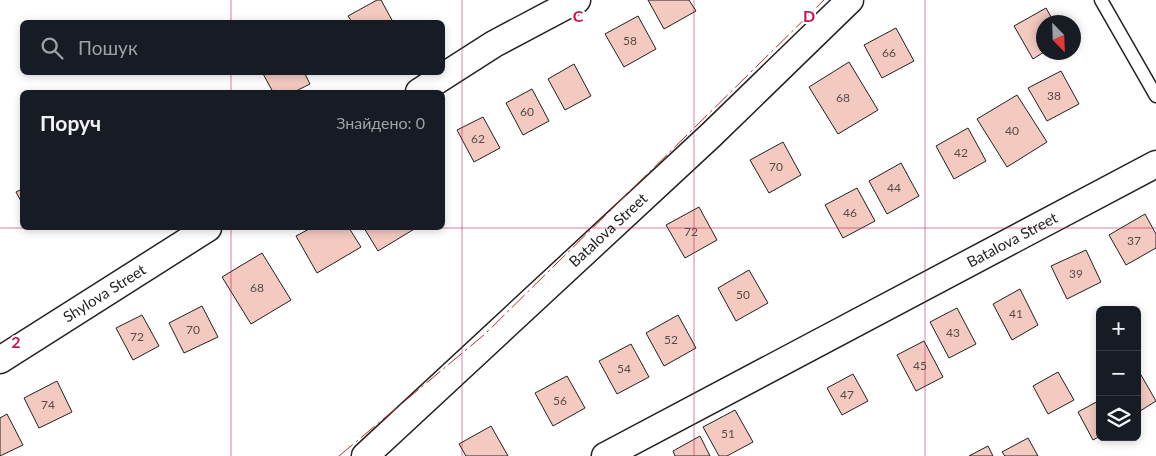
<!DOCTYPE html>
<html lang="uk">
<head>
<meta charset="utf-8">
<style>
	:root { --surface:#171b24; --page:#242831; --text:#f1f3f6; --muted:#9ea1a6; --line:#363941 }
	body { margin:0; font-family:Lato,sans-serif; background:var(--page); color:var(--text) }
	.controls { position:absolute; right:15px; bottom:15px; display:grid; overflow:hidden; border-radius:8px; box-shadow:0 2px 8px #0003 }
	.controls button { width:45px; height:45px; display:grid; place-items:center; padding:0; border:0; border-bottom:1px solid var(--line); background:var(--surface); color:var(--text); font:25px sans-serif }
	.compass { position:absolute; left:1036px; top:15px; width:45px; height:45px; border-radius:50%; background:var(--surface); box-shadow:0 2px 8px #0003; rotate:157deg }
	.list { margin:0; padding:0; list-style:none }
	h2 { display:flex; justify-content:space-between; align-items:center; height:65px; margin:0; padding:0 20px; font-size:21px }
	h2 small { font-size:16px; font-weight:400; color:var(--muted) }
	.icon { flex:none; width:28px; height:28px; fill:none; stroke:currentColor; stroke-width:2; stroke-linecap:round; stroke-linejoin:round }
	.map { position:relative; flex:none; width:1156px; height:456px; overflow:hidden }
	.search { position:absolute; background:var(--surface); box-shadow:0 2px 8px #0003; left:20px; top:20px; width:425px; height:55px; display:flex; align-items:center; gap:12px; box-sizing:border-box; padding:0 18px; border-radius:8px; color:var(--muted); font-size:19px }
	.panel { position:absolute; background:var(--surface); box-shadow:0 2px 8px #0003; left:20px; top:90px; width:425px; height:140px; border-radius:8px }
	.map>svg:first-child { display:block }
	.building { fill:#f3c9c0; stroke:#222 }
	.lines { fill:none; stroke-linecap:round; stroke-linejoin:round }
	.lane-casing { stroke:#222; stroke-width:15 }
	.street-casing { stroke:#222; stroke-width:29 }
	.lane { stroke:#fff; stroke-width:12 }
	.street { stroke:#fff; stroke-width:26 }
	.power { stroke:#c62828; stroke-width:1; stroke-dasharray:18 4 2.5 4; stroke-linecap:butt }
	.grid { fill:none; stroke:#c2185b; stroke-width:1; stroke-opacity:0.55 }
	.labels { text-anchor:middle; stroke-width:4; stroke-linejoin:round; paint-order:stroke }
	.number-label { font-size:12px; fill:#564c4a }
	.street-label { font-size:15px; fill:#222; stroke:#fff }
	.grid-label { font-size:16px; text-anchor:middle; font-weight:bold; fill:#c2185b; stroke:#fff; stroke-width:4; stroke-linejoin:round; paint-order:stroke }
</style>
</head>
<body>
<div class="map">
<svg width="1156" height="456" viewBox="0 0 1156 456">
	<rect width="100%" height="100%" fill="#fff"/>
	<path class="building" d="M377,0H381L393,22H352L348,16Z
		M648,0H689L696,11L664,29Z
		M1046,8L1054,22H1044V52L1033,59L1014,26Z
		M638,16L656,49L624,67L605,34Z
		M896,28L914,61L882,78L864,45Z
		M849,62L878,110L838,134L809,87Z
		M574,64L591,96L565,110L548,79Z
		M1061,71L1079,104L1047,121L1028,88Z
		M262,72H304L310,84L294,92H273Z
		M532,89L549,121L523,135L506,103Z
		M1017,95L1047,142L1007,167L977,119Z
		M483,117L500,148L474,162L457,130Z
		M968,128L986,161L954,179L936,146Z
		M783,142L801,175L769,193L750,160Z
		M901,163L919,196L887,214L869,181Z
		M857,188L875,221L843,238L825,205Z
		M22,189V203L16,192Z
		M699,207L717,240L685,258L666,225Z
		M1145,214L1156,234V248L1126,265L1109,235Z
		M311,228H349L361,247L317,273L296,236Z
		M364,228H416L378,251Z
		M1086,250L1101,282L1067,299L1051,266Z
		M262,253L291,300L251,324L222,277Z
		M749,270L768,303L736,321L718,288Z
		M1020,289L1038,325L1012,340L993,304Z
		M202,306L218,337L184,353L169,323Z
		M957,308L976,344L949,358L930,322Z
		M142,315L159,346L133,360L116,328Z
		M678,315L696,348L664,366L646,333Z
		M924,341L943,377L916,391L897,355Z
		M631,344L649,377L617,394L599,361Z
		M1137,368L1156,401L1137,413Z
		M1058,372L1074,400L1048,414L1033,386Z
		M853,374L868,401L842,415L827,388Z
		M567,376L585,408L553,426L535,393Z
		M57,381L72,412L39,428L24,398Z
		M1100,400V436L1093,440L1078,412Z
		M735,410L753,442L727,456H719L703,427Z
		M7,414L23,445L0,456V418Z
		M491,426L508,456H466L459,444Z
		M700,436L710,456H675L673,451Z
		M1028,438L1038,456H1005L1002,452Z
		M988,446L993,456H969Z"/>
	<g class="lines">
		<g class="lane-casing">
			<path id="lane" d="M1101,0L1156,96"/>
		</g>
		<g class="street-casing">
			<g id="street">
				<path d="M419,92L494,44L577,0"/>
				<path id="s1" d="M0,360L208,228"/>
				<path id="s2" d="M365,456L711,135L850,0"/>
				<path id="s3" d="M605,456L1156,164"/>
			</g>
		</g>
		<use href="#lane" class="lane"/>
		<use href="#street" class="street"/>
		<path class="power" d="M339,456L485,334L824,0"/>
	</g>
	<path class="grid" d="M231,0V22M462,0V456M694,0V456M925,0V456M231,72V92M0,228H1156M231,228V456"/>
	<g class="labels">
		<g class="number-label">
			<text x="630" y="45">58</text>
			<text x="889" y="57">66</text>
			<text x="1054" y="100">38</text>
			<text x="843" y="102">68</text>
			<text x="527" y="116">60</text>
			<text x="1012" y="135">40</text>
			<text x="478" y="143">62</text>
			<text x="961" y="157">42</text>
			<text x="776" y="171">70</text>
			<text x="894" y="192">44</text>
			<text x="850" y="217">46</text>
			<text x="691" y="236">72</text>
			<text x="1134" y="245">37</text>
			<text x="1076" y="278">39</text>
			<text x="257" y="292">68</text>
			<text x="743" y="299">50</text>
			<text x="1016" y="318">41</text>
			<text x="193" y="334">70</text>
			<text x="953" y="337">43</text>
			<text x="137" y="341">72</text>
			<text x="671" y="344">52</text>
			<text x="920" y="370">45</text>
			<text x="624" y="373">54</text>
			<text x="847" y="399">47</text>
			<text x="560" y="405">56</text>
			<text x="48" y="409">74</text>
			<text x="728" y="438">51</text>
		</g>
		<g class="street-label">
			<text dy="5" stroke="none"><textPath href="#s2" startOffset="332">Batalova Street</textPath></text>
			<text dy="5" stroke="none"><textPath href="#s3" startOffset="461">Batalova Street</textPath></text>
			<text dy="5" stroke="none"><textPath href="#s1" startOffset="124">Shylova Street</textPath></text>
		</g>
	</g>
	<g class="grid-label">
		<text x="578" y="22">C</text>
		<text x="809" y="22">D</text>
		<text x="16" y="348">2</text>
	</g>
</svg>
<div class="controls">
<button>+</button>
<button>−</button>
<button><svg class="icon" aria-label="layers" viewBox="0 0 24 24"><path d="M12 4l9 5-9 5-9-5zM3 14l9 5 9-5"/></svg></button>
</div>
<svg class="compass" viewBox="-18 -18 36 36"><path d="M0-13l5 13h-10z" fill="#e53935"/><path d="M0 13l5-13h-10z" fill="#9ea1a6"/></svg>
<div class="search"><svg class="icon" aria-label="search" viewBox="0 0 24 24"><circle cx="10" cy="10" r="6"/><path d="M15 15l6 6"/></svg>Пошук</div>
<section class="panel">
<h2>Поруч<small>Знайдено: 0</small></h2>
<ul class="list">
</ul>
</section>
</div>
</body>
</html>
